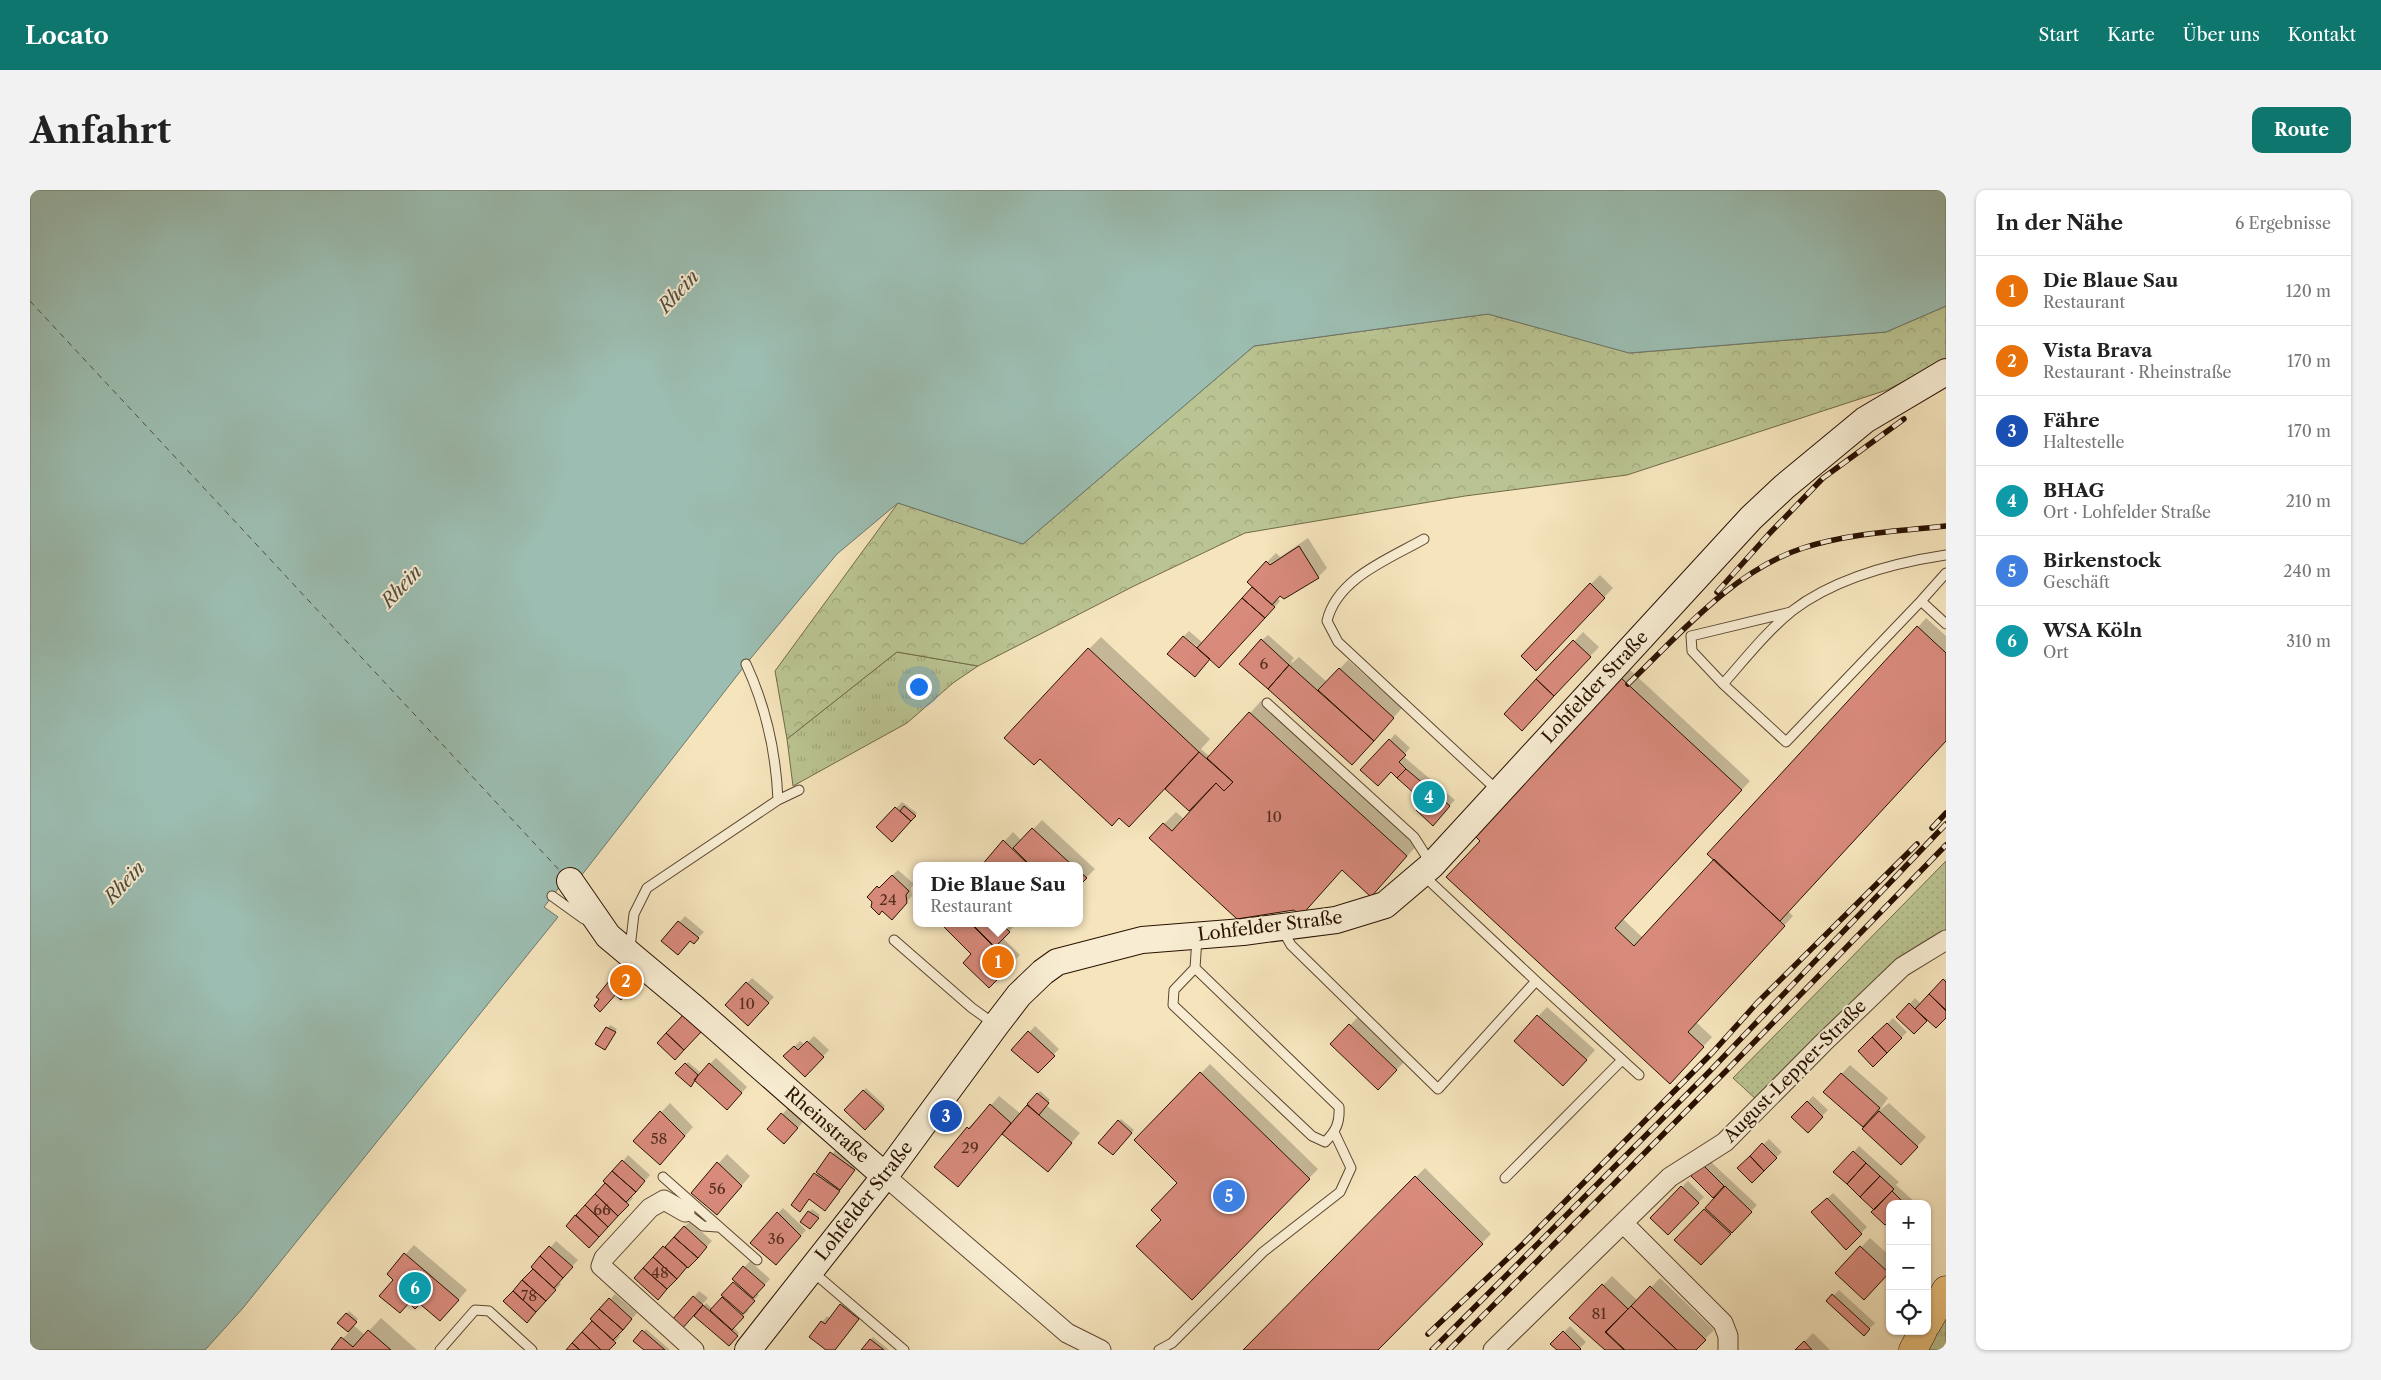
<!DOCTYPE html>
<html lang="de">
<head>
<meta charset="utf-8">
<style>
	:root { --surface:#fff; --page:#f2f2f2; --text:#222; --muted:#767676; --line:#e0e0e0; --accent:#0f766e }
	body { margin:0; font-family:"Libre Caslon Text",serif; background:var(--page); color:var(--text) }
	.controls { position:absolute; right:15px; bottom:15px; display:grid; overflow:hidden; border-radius:10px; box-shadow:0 1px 4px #0004 }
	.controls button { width:45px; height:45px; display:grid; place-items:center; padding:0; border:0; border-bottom:1px solid var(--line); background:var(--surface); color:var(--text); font:25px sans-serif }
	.you { position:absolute; left:888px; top:496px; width:18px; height:18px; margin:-12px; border:4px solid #fff; border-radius:50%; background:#1a73e8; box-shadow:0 0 0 8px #1a73e833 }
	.badge { display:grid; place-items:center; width:32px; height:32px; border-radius:50%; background:var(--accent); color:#fff; font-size:16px; font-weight:700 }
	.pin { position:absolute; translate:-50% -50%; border:2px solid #fff; box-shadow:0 1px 5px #0006 }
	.popup { position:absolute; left:883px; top:672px; width:170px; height:65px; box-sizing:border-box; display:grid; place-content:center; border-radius:10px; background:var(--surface); filter:drop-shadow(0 1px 4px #0005); font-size:16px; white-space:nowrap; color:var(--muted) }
	.popup b { font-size:19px; color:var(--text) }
	.popup::after { content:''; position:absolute; left:50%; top:100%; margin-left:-10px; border:10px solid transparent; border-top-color:var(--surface) }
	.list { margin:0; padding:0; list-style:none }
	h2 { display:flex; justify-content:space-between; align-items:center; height:65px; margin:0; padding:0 20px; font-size:21px }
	h2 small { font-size:16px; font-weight:400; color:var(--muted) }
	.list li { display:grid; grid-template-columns:32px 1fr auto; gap:15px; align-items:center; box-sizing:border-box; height:70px; padding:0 20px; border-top:1px solid var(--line) }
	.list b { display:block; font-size:19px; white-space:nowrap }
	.list p { margin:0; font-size:16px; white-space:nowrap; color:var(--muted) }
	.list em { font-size:16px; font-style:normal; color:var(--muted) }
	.icon { flex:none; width:28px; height:28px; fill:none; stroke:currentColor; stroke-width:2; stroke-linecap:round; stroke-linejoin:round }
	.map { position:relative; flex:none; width:1916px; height:1160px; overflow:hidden; border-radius:10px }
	header { display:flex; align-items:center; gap:30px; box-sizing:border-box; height:70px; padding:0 25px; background:var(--accent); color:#fff }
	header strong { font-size:24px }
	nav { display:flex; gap:28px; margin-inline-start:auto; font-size:18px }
	.intro { display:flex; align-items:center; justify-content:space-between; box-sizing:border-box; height:120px; padding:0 30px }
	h1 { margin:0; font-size:35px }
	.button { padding:12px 22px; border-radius:10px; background:var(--accent); color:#fff; font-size:18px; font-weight:700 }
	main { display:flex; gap:30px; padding:0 30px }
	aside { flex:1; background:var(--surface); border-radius:10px; box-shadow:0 1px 4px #0004 }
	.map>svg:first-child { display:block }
	.grass { fill:url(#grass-tufts); stroke:#726a49 }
	.forest { fill:url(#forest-crowns); stroke:#726a49 }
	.garden { fill:url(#garden-dots); stroke:#726a49 }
	.water { fill:#9cbeb2; stroke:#6e786b }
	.shadow { fill:#0003 }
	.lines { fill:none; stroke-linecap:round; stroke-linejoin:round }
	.ferry { stroke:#514d3e; stroke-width:1; stroke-dasharray:6 5; stroke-linecap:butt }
	.building { fill:#d88a7b; stroke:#291000 }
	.lane-casing { stroke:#5c452f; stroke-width:11 }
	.street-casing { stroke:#5c452f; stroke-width:21 }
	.secondary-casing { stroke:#291000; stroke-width:28 }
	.primary-casing { stroke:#291000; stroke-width:29 }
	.lane { stroke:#f8edd3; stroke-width:9 }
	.street { stroke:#f8edd3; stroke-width:19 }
	.secondary { stroke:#f8edd3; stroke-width:26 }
	.primary { stroke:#eac27e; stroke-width:28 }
	.rail-casing { stroke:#291000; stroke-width:5.5 }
	.rail { stroke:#f8edd3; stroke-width:4; stroke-dasharray:11; stroke-linecap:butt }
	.labels { text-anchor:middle; stroke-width:4; stroke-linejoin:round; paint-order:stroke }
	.number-label { font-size:15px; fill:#552e1f }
	.street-label { font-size:18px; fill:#291000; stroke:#f8edd3 }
	.water-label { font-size:19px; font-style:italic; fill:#514d3e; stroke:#f8edd3 }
</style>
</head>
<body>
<header>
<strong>Locato</strong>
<nav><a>Start</a><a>Karte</a><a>Über uns</a><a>Kontakt</a></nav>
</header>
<div class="intro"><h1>Anfahrt</h1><a class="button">Route</a></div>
<main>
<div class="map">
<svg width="1916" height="1160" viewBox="0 0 1916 1160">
	<defs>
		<pattern id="grass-tufts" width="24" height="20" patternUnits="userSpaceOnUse" patternTransform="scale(1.25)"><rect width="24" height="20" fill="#bac492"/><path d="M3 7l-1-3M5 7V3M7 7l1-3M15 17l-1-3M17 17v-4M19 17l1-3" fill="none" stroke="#a0a77c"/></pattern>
		<pattern id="forest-crowns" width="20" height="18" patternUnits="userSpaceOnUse" patternTransform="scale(1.25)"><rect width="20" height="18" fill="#bac492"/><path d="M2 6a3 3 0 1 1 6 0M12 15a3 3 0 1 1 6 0" fill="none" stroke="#a0a77c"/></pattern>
		<pattern id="garden-dots" width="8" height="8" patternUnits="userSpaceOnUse" patternTransform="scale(1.25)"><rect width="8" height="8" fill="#bac492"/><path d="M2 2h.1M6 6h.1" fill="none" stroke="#a0a77c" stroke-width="1.8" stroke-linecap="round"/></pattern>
	</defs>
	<rect width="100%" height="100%" fill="#f5e4bc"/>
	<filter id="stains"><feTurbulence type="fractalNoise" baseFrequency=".004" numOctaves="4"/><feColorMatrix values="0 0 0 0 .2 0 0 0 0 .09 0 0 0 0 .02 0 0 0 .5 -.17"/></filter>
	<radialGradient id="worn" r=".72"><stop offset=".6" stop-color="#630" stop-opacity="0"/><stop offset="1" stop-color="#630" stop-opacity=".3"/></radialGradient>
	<path class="grass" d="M867,462L948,476L923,493L877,533L763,596L757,549Z
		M1916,1128V1160H1897Z"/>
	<path class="forest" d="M1916,116V170L1857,200L1597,285L1435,306L1215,343L1104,396L948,476L867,462L757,549L745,481L868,313L993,354L1224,156L1458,124L1600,163L1856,142Z"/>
	<path class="garden" d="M1916,671V742L1728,911L1703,888Z"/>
	<path class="water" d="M0,0H1916V116L1856,142L1599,163L1458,124L1224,156L993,354L868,313L807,364L716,474L551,686L531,695L514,717L528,727L213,1118L175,1160H0Z"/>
	<path class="shadow" d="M1278,348L1297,378L1288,387L1250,405L1247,408L1250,411L1243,419L1176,464L1154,446L1159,441L1173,453L1224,397L1237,372L1246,363L1250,367Z
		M1570,385L1583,398L1515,470L1561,394Z
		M1896,428L1916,446V550L1758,721L1763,726L1666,832L1682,847L1649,883L1446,645L1599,479L1720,591L1593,729L1613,748L1686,669Z
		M1553,442L1569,457L1492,539L1476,524Z
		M1238,445L1264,468L1261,472L1262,473L1269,467L1297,492L1318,470L1372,518L1331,564L1232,450Z
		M1071,447L1180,549L1171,559L1180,567L1231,511L1388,654L1353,693L1313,679L1264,718L1121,647L1146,622L1154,629L1167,615L1165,614L1159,620L1135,597L1059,459Z
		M1365,544L1380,558L1373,566L1425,610L1408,628L1395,612L1361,580L1360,550Z
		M872,612L887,623L868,644L848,637Z
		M1012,630L1065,679L1049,695V676L952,675L983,642L992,651Z
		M868,680L884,694L881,698L882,706L862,728L853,720L845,702Z
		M655,726L674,742L669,747L664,753L660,750L633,751Z
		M911,733H987L973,748L990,765L959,797L943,764Z
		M596,776L610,788L591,808L586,803L581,791Z
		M722,788L744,807L724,828L717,793Z
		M1916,788V826L1897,829L1884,843L1868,827L1885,808L1891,814Z
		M1517,817L1565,860L1542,886L1485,851Z
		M1329,826L1375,871L1348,899L1302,854Z
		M1863,828L1877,842L1844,875L1830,861Z
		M580,835L587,839L575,859L567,854Z
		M1005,836L1029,859L1008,881L983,860Z
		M784,846L799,860L775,885L755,866L770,851L775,855Z
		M686,868L717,897L703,912L666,889L647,883L658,872L670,882L666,887Z
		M1180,874L1288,979L1162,1108L1133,1030L1149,993L1106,950Z
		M1820,875L1858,908L1849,921L1859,913L1896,947L1871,974L1795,902Z
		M836,898L855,916L835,938L816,920Z
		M1010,901L1020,910L1016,915L1050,943L1018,980L973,943L905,977L938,938L947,929L948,930L969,906L991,924Z
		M1783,906L1798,920L1778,941L1763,927Z
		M640,913L663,937L639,964L604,951Z
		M758,918L773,932L760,947L739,939Z
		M1091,929L1104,940L1083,964L1070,952Z
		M1739,949L1752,962L1722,991L1709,978Z
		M1829,956L1869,992L1866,995L1887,1014H1860V1038L1843,1022L1845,1020L1824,962Z
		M807,958L829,974L795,1019L780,1008L770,1020L763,1015Z
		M697,964L720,986L696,1014L663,1002Z
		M598,965L620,985L601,1006L603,1008L565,1050L538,1036L577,993Z
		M1679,970L1727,1015L1680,1065L1646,1050L1685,1008L1663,986Z
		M1395,978L1461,1044L1346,1160H1214Z
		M1658,991L1674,1007L1638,1043L1622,1028Z
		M1803,1003L1837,1037L1816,1058L1783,1022Z
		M753,1018L776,1040L752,1068L748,1023Z
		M782,1019L790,1025L783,1035L772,1031Z
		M660,1031L682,1051L628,1108L606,1088Z
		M1840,1048L1860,1066V1081L1843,1099L1807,1083Z
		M526,1051L548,1070L528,1092L531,1094L502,1125L475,1111Z
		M384,1055L437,1100L419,1121L390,1113L358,1084Z
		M720,1071L740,1089L727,1103L729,1105L717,1118L719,1120L703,1137L709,1143L699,1155L664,1124V1107L669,1101L678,1108L671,1116L672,1118L676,1113L683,1119L706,1091L703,1089Z
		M1582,1086L1608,1111L1630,1088L1684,1140L1664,1160H1576L1541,1128Z
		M1809,1100L1845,1133L1834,1144L1798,1111Z
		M585,1104L607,1123L588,1144L590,1146L578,1160H537Z
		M817,1110L834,1123L807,1157L804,1160H798L792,1132L797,1126L801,1129Z
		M319,1121L328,1129L323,1135L335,1145L351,1128L387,1160H302L319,1142L309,1133Z
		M1540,1136L1556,1152L1548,1160H1528L1522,1154Z
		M616,1139L640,1160H616L605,1151Z
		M1783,1143L1800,1160H1766Z
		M843,1147L859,1160H833Z"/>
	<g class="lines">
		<path class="ferry" d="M0,111L531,682"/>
	</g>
	<path class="building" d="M1269,356L1289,388L1254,409L1250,406L1242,415L1217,392L1236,371L1240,375Z
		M1560,393L1575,408L1506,481L1491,466Z
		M1222,397L1245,417L1235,428L1212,408Z
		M1212,408L1235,428L1189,478L1167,458Z
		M1887,436L1916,463V551L1750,731L1677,664Z
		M1153,446L1180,469L1165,487L1137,464Z
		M1231,449L1259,475L1238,499L1209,474Z
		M1543,450L1561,467L1524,506L1506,489Z
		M1058,458L1169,562L1099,637L1089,628L1082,636L1010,569L1004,575L974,548Z
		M1259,475L1344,551L1322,575L1238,499Z
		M1309,478L1364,528L1344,551L1288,500Z
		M1590,487L1712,600L1585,738L1604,756L1684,669L1755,736L1658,842L1674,857L1640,894L1416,687L1450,651L1444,645Z
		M1506,489L1524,506L1492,541L1474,524Z
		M1219,522L1377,666L1341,707L1312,680L1271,726L1264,720L1207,729L1119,648L1133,633L1142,641L1186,593L1194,601L1203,592L1177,568Z
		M1359,549L1376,565L1369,572L1376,579L1367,588L1361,582L1348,596L1330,580Z
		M1169,562L1203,592L1194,601L1186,593L1159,621L1135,599Z
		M1376,579L1420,616L1403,636L1386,620L1394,612L1367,588Z
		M874,616L886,626L881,631L870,621Z
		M865,617L881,631L862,652L846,637Z
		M1002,638L1043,676H1001L983,658Z
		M973,650L1000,676H951Z
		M1049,681L1057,688L1049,696Z
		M862,685L879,701L876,705L877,713L862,730L852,721L849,725L841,717L842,712L837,707L847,696L849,698Z
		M648,731L669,748L664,754L660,751L648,765L631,751Z
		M910,733H940L982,775L959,798L933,773L941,764Z
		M941,733H970L980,742L965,757Z
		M592,777L608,791L591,810L585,805L588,802L582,797L585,794L580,790Z
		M1913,789L1916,792V820L1899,804Z
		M580,790L585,794L582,797L588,802L570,822L564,816L569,809L566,807Z
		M716,792L739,813L718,836L695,815Z
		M1899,804L1916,821V828L1906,838L1885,819Z
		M1879,813L1897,831L1884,844L1866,827Z
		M654,824L672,841L654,860L636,843Z
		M1507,825L1557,870L1533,896L1484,851Z
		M1857,833L1872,848L1857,863L1842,847Z
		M1319,834L1367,880L1348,900L1300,854Z
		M576,837L586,842L575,860L565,854Z
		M998,841L1025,866L1008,883L981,860Z
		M636,843L654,860L645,870L627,853Z
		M1842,847L1857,863L1843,877L1828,861Z
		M777,851L794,867L775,887L753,866L764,856L768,860Z
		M655,873L668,885L661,897L645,883Z
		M679,873L712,903L697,920L664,890Z
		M1170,882L1280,989L1162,1110L1106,1056L1131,1030L1121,1020L1147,993L1104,950Z
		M1811,883L1850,918L1833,937L1793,902Z
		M833,900L854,919L835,940L814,920Z
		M1007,903L1019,913L1009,925L997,914Z
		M1777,911L1793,927L1778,943L1761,927Z
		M960,914L981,933L928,997L904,977L937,937L939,939Z
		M997,915L1042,953L1018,982L972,944Z
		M630,921L655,946L630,975L603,951Z
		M1849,921L1888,957L1871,975L1832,939Z
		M751,923L768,938L754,954L737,939Z
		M1088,930L1102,943L1083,965L1068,953Z
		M1732,953L1747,968L1734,981L1720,966Z
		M1823,961L1836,973L1817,994L1803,982Z
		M800,962L825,980L810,1000L786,982Z
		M1720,966L1734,981L1722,993L1707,978Z
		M592,970L615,991L606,1002L582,981Z
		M687,972L712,996L687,1025L661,1003Z
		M1836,973L1850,986L1830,1007L1817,994Z
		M1672,974L1694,996L1683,1008L1661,986Z
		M582,981L606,1002L596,1012L573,991Z
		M784,983L810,1001L795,1021L779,1009L770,1022L761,1015Z
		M1385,986L1453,1054L1348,1160H1213Z
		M1850,986L1864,999L1844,1020L1830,1007Z
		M575,993L599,1015L588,1026L565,1004Z
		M1651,996L1669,1013L1638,1045L1620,1028Z
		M1695,996L1722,1022L1702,1043L1675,1018Z
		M1862,1001L1875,1014H1860V1031L1855,1035L1841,1022Z
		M565,1004L588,1026L578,1037L555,1015Z
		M1797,1008L1832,1044L1816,1060L1781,1022Z
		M555,1015L578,1037L569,1047L546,1025Z
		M1674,1019L1701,1044L1671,1075L1644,1050Z
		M778,1021L789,1028L780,1039L770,1032Z
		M747,1022L771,1046L746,1075L720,1053Z
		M545,1025L569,1047L559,1058L536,1036Z
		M654,1036L677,1057L668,1068L644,1047Z
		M644,1047L668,1068L658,1078L635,1057Z
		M519,1056L543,1077L533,1088L510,1066Z
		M633,1056L657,1077L647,1089L623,1067Z
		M1830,1056L1859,1083L1834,1110L1805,1083Z
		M374,1063L429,1110L410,1131L390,1114L385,1119L379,1113L370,1123L349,1106L363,1090L357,1084Z
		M510,1066L533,1088L524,1098L501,1077Z
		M623,1067L647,1089L637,1099L613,1078Z
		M713,1076L735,1095L723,1108L702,1089Z
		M613,1078L637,1099L628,1110L604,1088Z
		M503,1079L526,1100L516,1111L492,1090Z
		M492,1090L516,1111L506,1122L483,1101Z
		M703,1092L725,1111L713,1124L691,1105Z
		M1572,1094L1598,1119L1575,1142L1594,1160H1575L1539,1128Z
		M1620,1096L1676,1150L1666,1160H1647L1601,1116Z
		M483,1101L506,1122L497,1133L473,1111Z
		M1802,1104L1840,1139L1834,1146L1796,1111Z
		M663,1106L673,1115L651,1140L641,1131Z
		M692,1107L714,1127L702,1140L680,1120Z
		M579,1108L602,1129L593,1140L569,1119Z
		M810,1114L829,1129L805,1160H796L779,1147L791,1131L795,1134Z
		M673,1115L708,1146L699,1156L664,1126Z
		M1601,1116L1647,1160H1595L1576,1142Z
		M569,1119L593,1140L583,1150L560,1129Z
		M316,1123L327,1132L318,1142L307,1133Z
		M562,1131L586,1153L579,1160H571L552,1142Z
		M338,1140L361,1160H301L311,1147L323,1157Z
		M612,1140L635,1160H614L603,1151Z
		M1533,1141L1551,1159L1550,1160H1527L1520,1154Z
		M552,1142L571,1160H550L542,1153Z
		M840,1149L854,1160H831Z
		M1774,1151L1782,1160H1765Z
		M542,1153L550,1160H536Z"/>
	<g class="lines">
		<g class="lane-casing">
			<path id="lane" d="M1394,349C1359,369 1307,388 1297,431L1308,452L1467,600
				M1916,383L1891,411L1916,434
				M1761,422L1661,446L1662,461L1693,494C1715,469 1736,442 1762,421C1805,388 1863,373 1916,365
				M716,474C736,517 746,563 748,610
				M1693,494L1756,552L1891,411
				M1237,513L1384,647L1400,672
				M522,706L554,729
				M1252,739L1261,755L1408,899L1506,791L1393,685
				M864,750L942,818L963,833
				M600,758L604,724L617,698L748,610L769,600
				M1165,778L1144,800L1143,815L1282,946L1295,952C1306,941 1310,933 1309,917L1165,778L1167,748
				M1506,791L1609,885
				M633,987L727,1070
				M1475,988L1592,870
				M655,1022L673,1036L687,1037
				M783,1082L874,1160
				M410,1160L445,1120L459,1121L502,1160
				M1129,1160L1142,1153L1233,1062L1310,1002L1321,978L1304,942"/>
		</g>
		<g class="street-casing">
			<path id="street" d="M855,986L1037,1143L1071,1160
				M655,1022L634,1010L620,1018L574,1068L571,1076L664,1160
				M1594,1034L1693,1133L1698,1146V1160
				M1463,1160L1640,987L1695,952L1793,853L1872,777L1916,750"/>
		</g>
		<g class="secondary-casing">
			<path id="secondary" d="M540,691L578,746L664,818L855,986
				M718,1160L855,986L966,835L989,805L1013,782L1027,772L1112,750L1213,742L1306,730L1355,715L1402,675L1721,328L1754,297L1835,230L1916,182"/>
		</g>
		<g class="primary-casing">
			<path id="primary" d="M1897,1134L1916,1100
				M1883,1160L1893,1141"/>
		</g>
		<use href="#lane" class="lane"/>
		<use href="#street" class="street"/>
		<use href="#secondary" class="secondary"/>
		<use href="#primary" class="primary"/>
		<g class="rail-casing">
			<path id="rail" d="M1687,402L1738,345L1793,288L1874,229
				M1598,494C1650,444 1703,381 1773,358C1819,343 1869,341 1916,336
				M1902,638L1916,623
				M1398,1144L1493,1054L1683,862L1727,813L1887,654
				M1402,1160L1681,880L1916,634
				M1419,1160L1699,878L1916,655"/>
		</g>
		<use href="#rail" class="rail"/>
	</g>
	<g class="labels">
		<g class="number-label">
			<text x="1234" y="479">6</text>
			<text x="1244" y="632">10</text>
			<text x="858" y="715">24</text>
			<text x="717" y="819">10</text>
			<text x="629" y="954">58</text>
			<text x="940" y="963">29</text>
			<text x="687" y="1004">56</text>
			<text x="572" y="1025">66</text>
			<text x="746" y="1054">36</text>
			<text x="630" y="1088">48</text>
			<text x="499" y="1111">78</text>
			<text x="1569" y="1129">81</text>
		</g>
		<g class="street-label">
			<text transform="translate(1565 497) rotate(-47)" y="6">Lohfelder Straße</text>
			<text transform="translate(1240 736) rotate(-7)" y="6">Lohfelder Straße</text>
			<text transform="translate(1765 881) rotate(-45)" y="6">August-Lepper-Straße</text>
			<text transform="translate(797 935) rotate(41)" y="6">Rheinstraße</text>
			<text transform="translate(834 1011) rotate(-52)" y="6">Lohfelder Straße</text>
		</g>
		<g class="water-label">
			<text transform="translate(648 101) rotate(-47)" y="7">Rhein</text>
			<text transform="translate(371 396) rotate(-47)" y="7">Rhein</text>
			<text transform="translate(94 692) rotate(-47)" y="7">Rhein</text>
		</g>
	</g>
	<rect width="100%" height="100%" filter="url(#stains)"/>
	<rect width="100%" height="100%" fill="url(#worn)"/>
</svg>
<div class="controls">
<button>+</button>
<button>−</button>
<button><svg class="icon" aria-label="locate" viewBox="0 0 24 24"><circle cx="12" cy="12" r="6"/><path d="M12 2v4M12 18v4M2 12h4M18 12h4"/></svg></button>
</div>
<div class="you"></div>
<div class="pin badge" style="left:968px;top:772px;background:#e8710a">1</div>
<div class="popup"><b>Die Blaue Sau</b>Restaurant</div>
<div class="pin badge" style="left:596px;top:791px;background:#e8710a">2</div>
<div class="pin badge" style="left:916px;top:926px;background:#1a4fb4">3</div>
<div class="pin badge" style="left:1399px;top:607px;background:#0f9aa8">4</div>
<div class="pin badge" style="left:1199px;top:1006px;background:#3f7fe0">5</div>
<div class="pin badge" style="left:385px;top:1098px;background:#0f9aa8">6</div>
</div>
<aside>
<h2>In der Nähe<small>6 Ergebnisse</small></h2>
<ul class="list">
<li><span class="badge" style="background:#e8710a">1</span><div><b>Die Blaue Sau</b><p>Restaurant</p></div><em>120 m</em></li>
<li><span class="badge" style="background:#e8710a">2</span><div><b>Vista Brava</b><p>Restaurant · Rheinstraße</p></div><em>170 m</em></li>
<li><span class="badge" style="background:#1a4fb4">3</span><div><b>Fähre</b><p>Haltestelle</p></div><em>170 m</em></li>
<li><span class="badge" style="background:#0f9aa8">4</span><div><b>BHAG</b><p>Ort · Lohfelder Straße</p></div><em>210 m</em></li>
<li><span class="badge" style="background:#3f7fe0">5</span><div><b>Birkenstock</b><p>Geschäft</p></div><em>240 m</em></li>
<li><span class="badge" style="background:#0f9aa8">6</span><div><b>WSA Köln</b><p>Ort</p></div><em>310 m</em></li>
</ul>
</aside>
</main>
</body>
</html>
